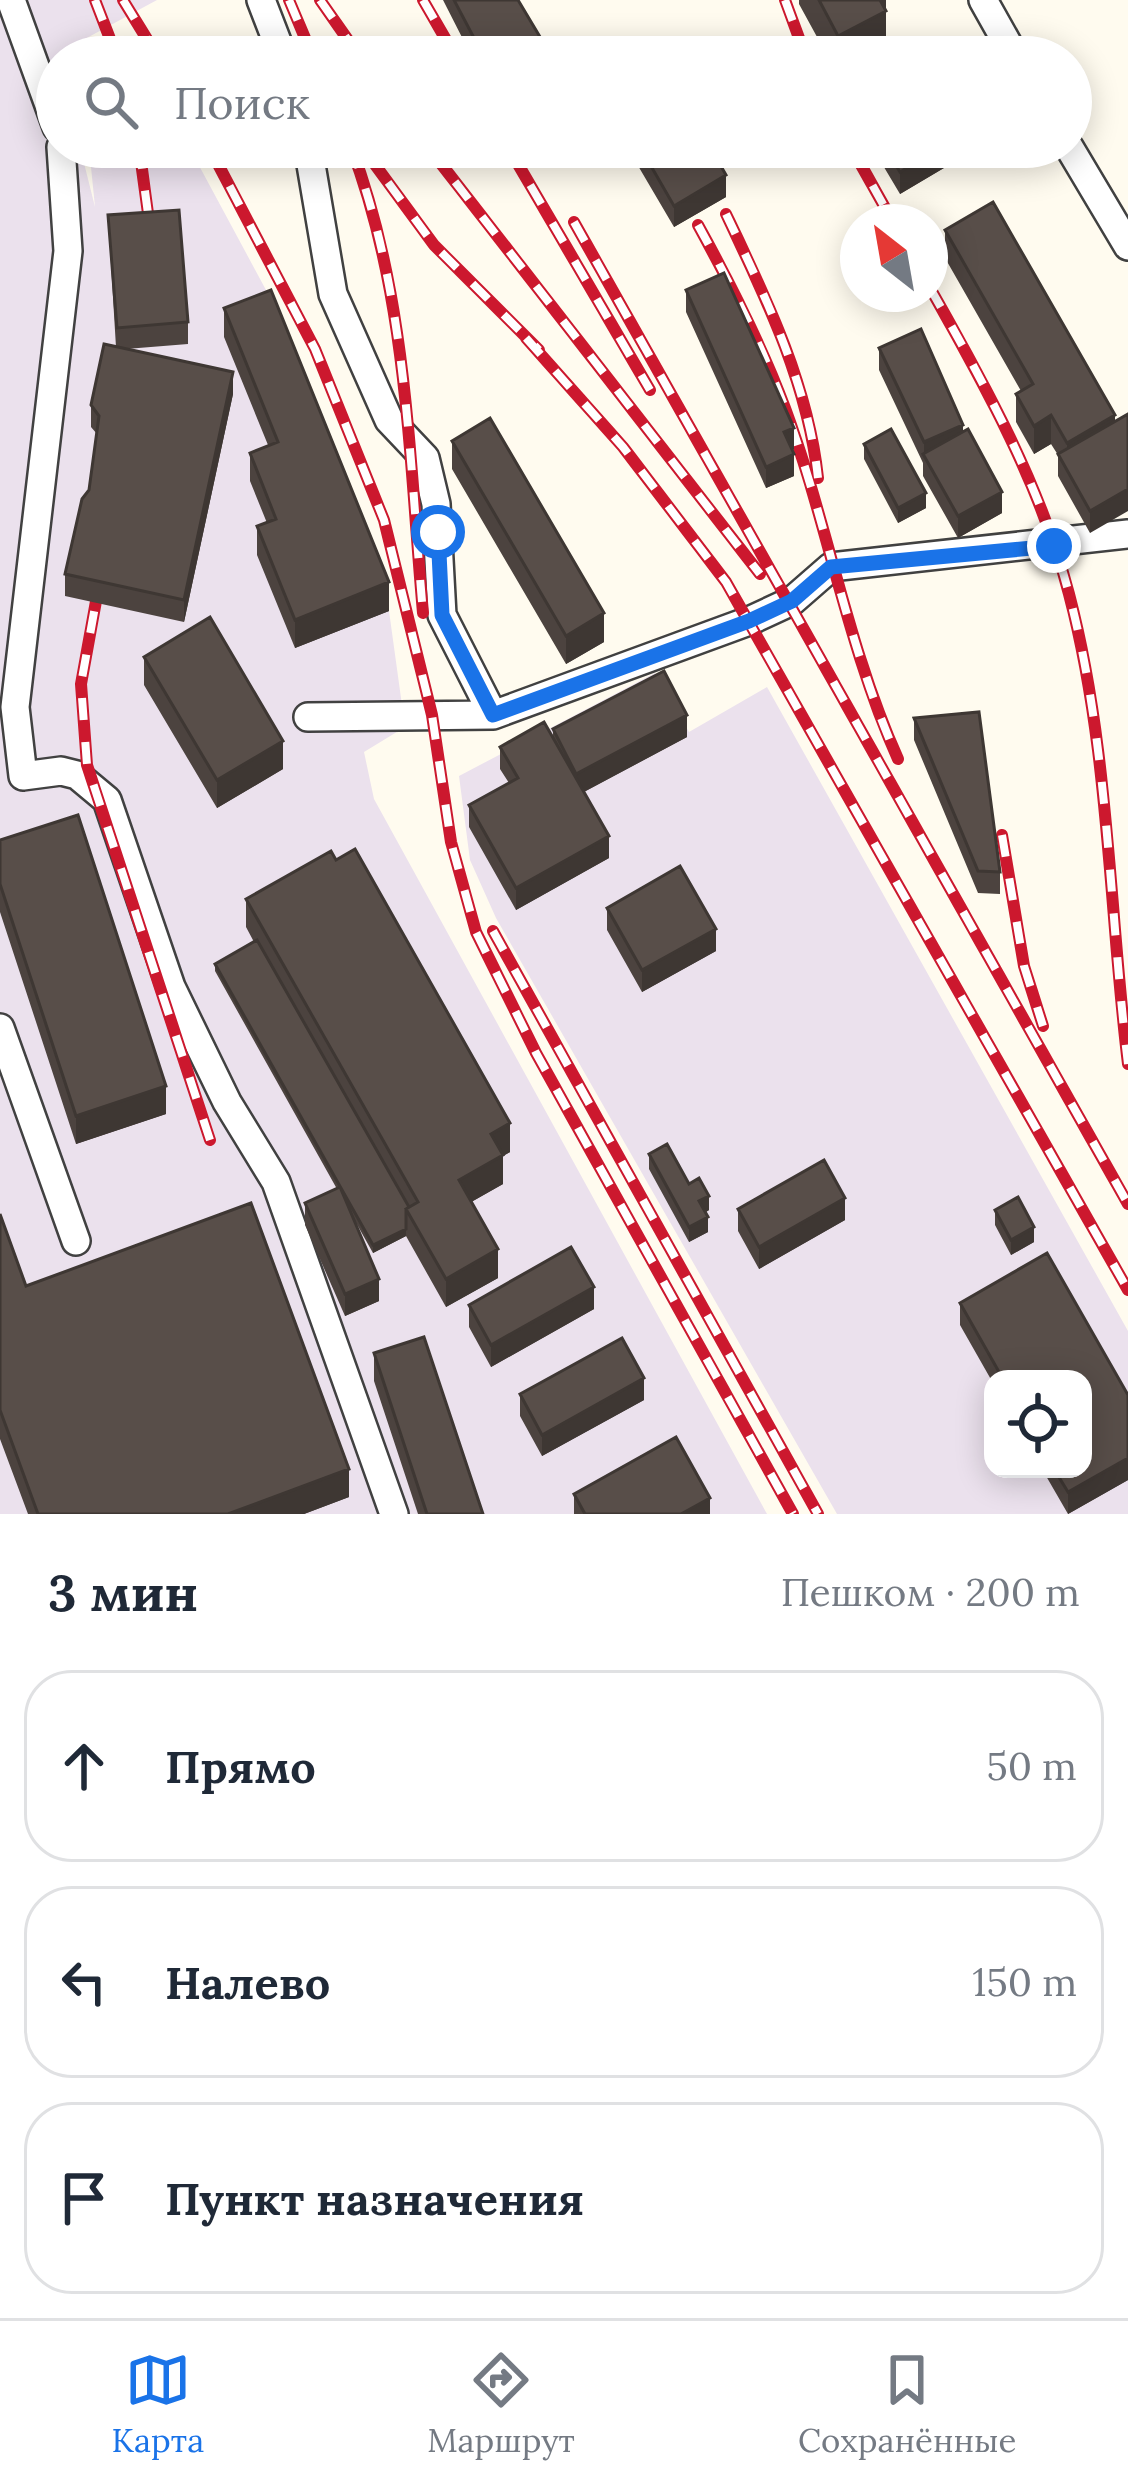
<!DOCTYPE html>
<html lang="ru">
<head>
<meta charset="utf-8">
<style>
	:root { --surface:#fff; --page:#f2f2f3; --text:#1f2937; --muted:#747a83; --line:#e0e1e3; --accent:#1a73e8 }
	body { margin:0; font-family:Lora,serif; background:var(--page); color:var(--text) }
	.controls { position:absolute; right:36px; bottom:36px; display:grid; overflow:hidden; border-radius:24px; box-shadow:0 6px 30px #0003 }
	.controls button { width:108px; height:108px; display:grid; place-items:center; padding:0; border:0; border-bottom:3px solid var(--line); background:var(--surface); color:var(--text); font:60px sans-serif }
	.compass { position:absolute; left:840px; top:204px; width:108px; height:108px; border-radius:50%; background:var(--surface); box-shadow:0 6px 30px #0003; rotate:329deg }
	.stop { position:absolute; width:36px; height:36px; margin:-27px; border:9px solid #1a73e8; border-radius:50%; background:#fff }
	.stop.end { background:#1a73e8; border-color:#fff; box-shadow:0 3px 12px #0008 }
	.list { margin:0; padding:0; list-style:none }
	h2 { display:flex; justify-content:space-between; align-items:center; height:156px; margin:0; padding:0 48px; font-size:51px }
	h2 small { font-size:39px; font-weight:400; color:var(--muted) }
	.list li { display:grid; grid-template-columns:78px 1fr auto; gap:36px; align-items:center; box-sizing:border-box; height:192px; margin:0 24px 24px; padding:0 24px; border:3px solid var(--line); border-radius:48px }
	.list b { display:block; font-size:45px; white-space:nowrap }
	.list em { font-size:39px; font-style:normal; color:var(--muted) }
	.icon { flex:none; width:66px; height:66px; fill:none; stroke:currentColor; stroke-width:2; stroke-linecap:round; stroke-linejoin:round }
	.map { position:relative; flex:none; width:1128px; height:1514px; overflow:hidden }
	.search { position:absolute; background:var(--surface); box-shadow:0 6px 30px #0003; left:36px; right:36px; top:36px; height:132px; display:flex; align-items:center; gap:30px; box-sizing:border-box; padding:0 42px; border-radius:66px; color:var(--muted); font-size:45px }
	.sheet { height:804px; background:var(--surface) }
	nav { display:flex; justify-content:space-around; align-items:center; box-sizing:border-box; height:168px; border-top:3px solid var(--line); background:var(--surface); font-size:33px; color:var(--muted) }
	nav a { display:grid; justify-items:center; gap:6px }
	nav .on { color:var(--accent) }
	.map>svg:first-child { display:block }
	.industrial { fill:#ebe1ed; fill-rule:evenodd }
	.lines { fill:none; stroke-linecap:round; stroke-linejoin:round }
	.minor-casing { stroke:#414141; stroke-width:32 }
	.minor { stroke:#fff; stroke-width:27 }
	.rail-casing { stroke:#cc182e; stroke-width:12 }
	.rail { stroke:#fff; stroke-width:8; stroke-dasharray:22; stroke-linecap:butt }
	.wall { fill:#4c433f }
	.shaded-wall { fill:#3e3733 }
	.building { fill:#584e49; stroke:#3e3733; stroke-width:3 }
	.route { stroke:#1a73e8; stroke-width:15 }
</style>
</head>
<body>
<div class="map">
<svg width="1128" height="1514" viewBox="0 0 1128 1514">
	<rect width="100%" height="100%" fill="#fffbef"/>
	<path class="industrial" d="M0,0H157L59,53L57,147H80L95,207L89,147H189L273,303L389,611L405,727L364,752L374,799L767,1514H0Z
		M655,673L689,732L767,687L1128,1331V1514H837L496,918L470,860L459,776ZM993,1379H1083V1469H993Z"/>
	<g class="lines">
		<g class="minor-casing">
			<path id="minor" d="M11,0L57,127
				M261,0L283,57
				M983,0L1015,57
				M61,147L68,251L15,707L23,776L61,771L77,775L107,800L171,987L227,1102L276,1182L394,1514
				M308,147L333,294L389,420L425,458L436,504L442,615L493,715
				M1069,147L1128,246
				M308,717L493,715L749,621L792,601L831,567L1128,534
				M0,1028L76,1241"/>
		</g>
		<use href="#minor" class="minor"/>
		<g class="rail-casing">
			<path id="rail" d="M95,0L117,57
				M123,0L158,57
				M289,0L313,57
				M320,0L360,57
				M423,0L456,57
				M785,0L806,57
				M139,147L152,243
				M209,147L315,349L384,520L432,715L451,842L476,932L536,1053L793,1514
				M351,147C407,294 409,457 423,613
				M362,147L434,245L539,350
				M428,147L760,574
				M508,147L650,390
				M851,147L893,222
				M726,214C766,298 808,384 818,478
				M574,222L1128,1204
				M698,225C731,285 761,344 785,408C828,524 847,646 898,759
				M930,288C985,385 1041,486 1069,594C1109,746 1109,909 1128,1064
				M526,338L623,447L726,582L1128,1290
				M102,568L81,684L87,765L210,1140
				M1002,835L1024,966L1043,1026
				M493,931L818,1514"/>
		</g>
		<use href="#rail" class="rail"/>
	</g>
	<path class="wall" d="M443,0H518L552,57H472Z
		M799,0H886V50L906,57H828L799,4Z
		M627,147H710L726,197L674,227Z
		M872,147H954V162L900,194Z
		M108,215L188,322V344L126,349L233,394L184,622L65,596V574L89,490L97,434L91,427V405L116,347Z
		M945,230L1115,415L1090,533L1058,476V455L1051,444L1034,454L1016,422V394L1021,391L945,258Z
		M686,290L794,449L792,450L794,476L766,488L686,312Z
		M224,308L389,611L295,648L257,555V526L267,523L250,481V453L268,445L224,337Z
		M879,348L963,432L1002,513L958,538L923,476V463L879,370Z
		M452,441L604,642L566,664L452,469Z
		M864,444L926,508L898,523L864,459Z
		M144,657L283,769L217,808L144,685Z
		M914,718L1000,872V894L978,893L914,740Z
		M553,729L687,737L584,792L609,858L516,910L469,827V805L509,783L500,769V747L553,738Z
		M0,840L166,1114L76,1144L0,912Z
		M246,899L510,1152L503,1156V1184L471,1202L498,1278L446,1307L406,1236L373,1253L350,1212L379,1301L345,1316L305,1225V1203L337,1189L215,971V964L254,942L246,927Z
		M607,908L716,951L642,992L607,930Z
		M649,1154L689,1184L709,1210L706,1212L708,1232L689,1242L649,1169Z
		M738,1209L845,1220L759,1269L738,1231Z
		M995,1210L1034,1242L1011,1255L995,1225Z
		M0,1214L26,1286L349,1497L304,1514H28L0,1439Z
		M960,1303L1128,1395V1480L1068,1514L1042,1469H1083V1379H993V1383L960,1325Z
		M469,1305L594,1309L491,1367L469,1327Z
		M374,1353L483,1514H418L374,1381Z
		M520,1394L644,1400L542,1456L520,1416Z
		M574,1494L710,1514H574Z"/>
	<path class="shaded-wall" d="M879,0H886V50L873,57H838V36Z
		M942,147H954V162L900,194V172Z
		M726,175V197L674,227V206Z
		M233,372V394L184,622V600Z
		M1051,415V444L1034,454V426Z
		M1115,415V444L1067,471V443Z
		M963,425V447L924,455V442Z
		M794,428V449L784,454V432Z
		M794,454V476L766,488V467Z
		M1128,489V511L1090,533V511Z
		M1002,492V513L958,538V516Z
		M926,493V508L898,523V508Z
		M389,582V611L295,648V620Z
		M604,613V642L566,664V636Z
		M687,715V737L576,796V774Z
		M283,741V769L217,808V780Z
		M609,836V858L516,910V888Z
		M716,929V951L642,992V970Z
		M166,1086V1114L76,1144V1116Z
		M510,1123V1152L503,1156V1184L459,1209V1180L491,1134Z
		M709,1196V1210L699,1216V1201Z
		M845,1198V1220L759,1269V1247Z
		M708,1217V1232L689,1242V1227Z
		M1034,1227V1242L1011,1255V1240Z
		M406,1229V1236L373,1253V1245Z
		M498,1249V1278L446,1307V1279Z
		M379,1279V1301L345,1316V1294Z
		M594,1287V1309L491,1367V1345Z
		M644,1378V1400L542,1456V1435Z
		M1128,1458V1480L1068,1514V1492Z
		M349,1469V1497L304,1514H228Z
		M710,1498V1514H681Z"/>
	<path class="building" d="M454,0H518L552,57H484Z
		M819,0H880L886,11L838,36Z
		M897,43L906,57H873Z
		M640,147H710L726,175L674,206Z
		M885,147H942L900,172Z
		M993,202L1115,415L1067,443L1051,415L1034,426L1016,394L1033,384L945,230Z
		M179,210L188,322L117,328L108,215Z
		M724,273L794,428L784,432L794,454L766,467L686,290Z
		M271,290L389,582L295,620L257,526L276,519L250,453L278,442L224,308Z
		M921,329L963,425L924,442L879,348Z
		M104,344L233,372L184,600L65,574L82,499L89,490L99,416L91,405Z
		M1128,414V489L1090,511L1058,454Z
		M490,418L604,613L566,636L452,441Z
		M891,429L926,493L898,508L864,444Z
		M968,429L1002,492L958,516L923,454Z
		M210,617L283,741L217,780L144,657Z
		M664,671L687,715L576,774L553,729Z
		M979,712L1000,872L978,871L914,718Z
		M544,722L609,836L516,888L469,805L518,778L500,747Z
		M78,815L166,1086L76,1116L0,884V840Z
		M355,849L510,1123L491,1134L503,1155L459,1180L498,1249L446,1279L406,1209L418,1202L246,899L331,851L336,860Z
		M680,866L716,929L642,970L607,908Z
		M257,940L409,1207L406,1209V1229L373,1245L215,964Z
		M667,1144L689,1184L699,1178L709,1196L699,1201L708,1217L689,1227L649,1154Z
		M824,1160L845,1198L759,1247L738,1209Z
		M340,1187L379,1279L345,1294L305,1203Z
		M1018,1197L1034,1227L1011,1240L995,1210Z
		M251,1203L349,1469L228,1514H38L0,1410V1214L26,1286Z
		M571,1247L594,1287L491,1345L469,1305Z
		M1047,1253L1128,1395V1458L1068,1492L1054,1469H1083V1379H1003L960,1303Z
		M424,1337L483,1514H427L374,1353Z
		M622,1338L644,1378L542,1435L520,1394Z
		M676,1437L710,1498L681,1514H585L574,1494Z"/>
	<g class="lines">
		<path class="route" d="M438,532L442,615L493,715L749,621L792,601L831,567L1054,546"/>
	</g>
</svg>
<div class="controls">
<button><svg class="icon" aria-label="locate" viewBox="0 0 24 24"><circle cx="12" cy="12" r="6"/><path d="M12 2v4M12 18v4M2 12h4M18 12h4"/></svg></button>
</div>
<svg class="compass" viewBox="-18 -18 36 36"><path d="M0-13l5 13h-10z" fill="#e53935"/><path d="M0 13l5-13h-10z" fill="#747a83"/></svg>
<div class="stop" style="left:438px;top:532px"></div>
<div class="stop end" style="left:1054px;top:546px"></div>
<div class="search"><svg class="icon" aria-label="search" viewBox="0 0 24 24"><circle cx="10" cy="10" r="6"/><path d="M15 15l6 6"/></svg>Поиск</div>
</div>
<section class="sheet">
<h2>3 мин<small>Пешком · 200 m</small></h2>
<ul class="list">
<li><svg class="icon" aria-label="ahead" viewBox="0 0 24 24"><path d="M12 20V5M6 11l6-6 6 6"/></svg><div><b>Прямо</b></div><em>50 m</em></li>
<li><svg class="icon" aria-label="left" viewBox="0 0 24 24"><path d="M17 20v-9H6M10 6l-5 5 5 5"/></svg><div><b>Налево</b></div><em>150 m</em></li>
<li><svg class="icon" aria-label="arrive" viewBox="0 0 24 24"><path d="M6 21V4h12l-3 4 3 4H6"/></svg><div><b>Пункт назначения</b></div></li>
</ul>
</section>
<nav>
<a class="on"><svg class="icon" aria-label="map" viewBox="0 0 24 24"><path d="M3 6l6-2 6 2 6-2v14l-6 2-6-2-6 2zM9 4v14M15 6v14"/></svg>Карта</a>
<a><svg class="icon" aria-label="directions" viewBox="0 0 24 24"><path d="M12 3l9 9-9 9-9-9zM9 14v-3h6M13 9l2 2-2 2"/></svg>Маршрут</a>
<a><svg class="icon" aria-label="saved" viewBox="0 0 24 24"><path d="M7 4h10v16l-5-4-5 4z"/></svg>Сохранённые</a>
</nav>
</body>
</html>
